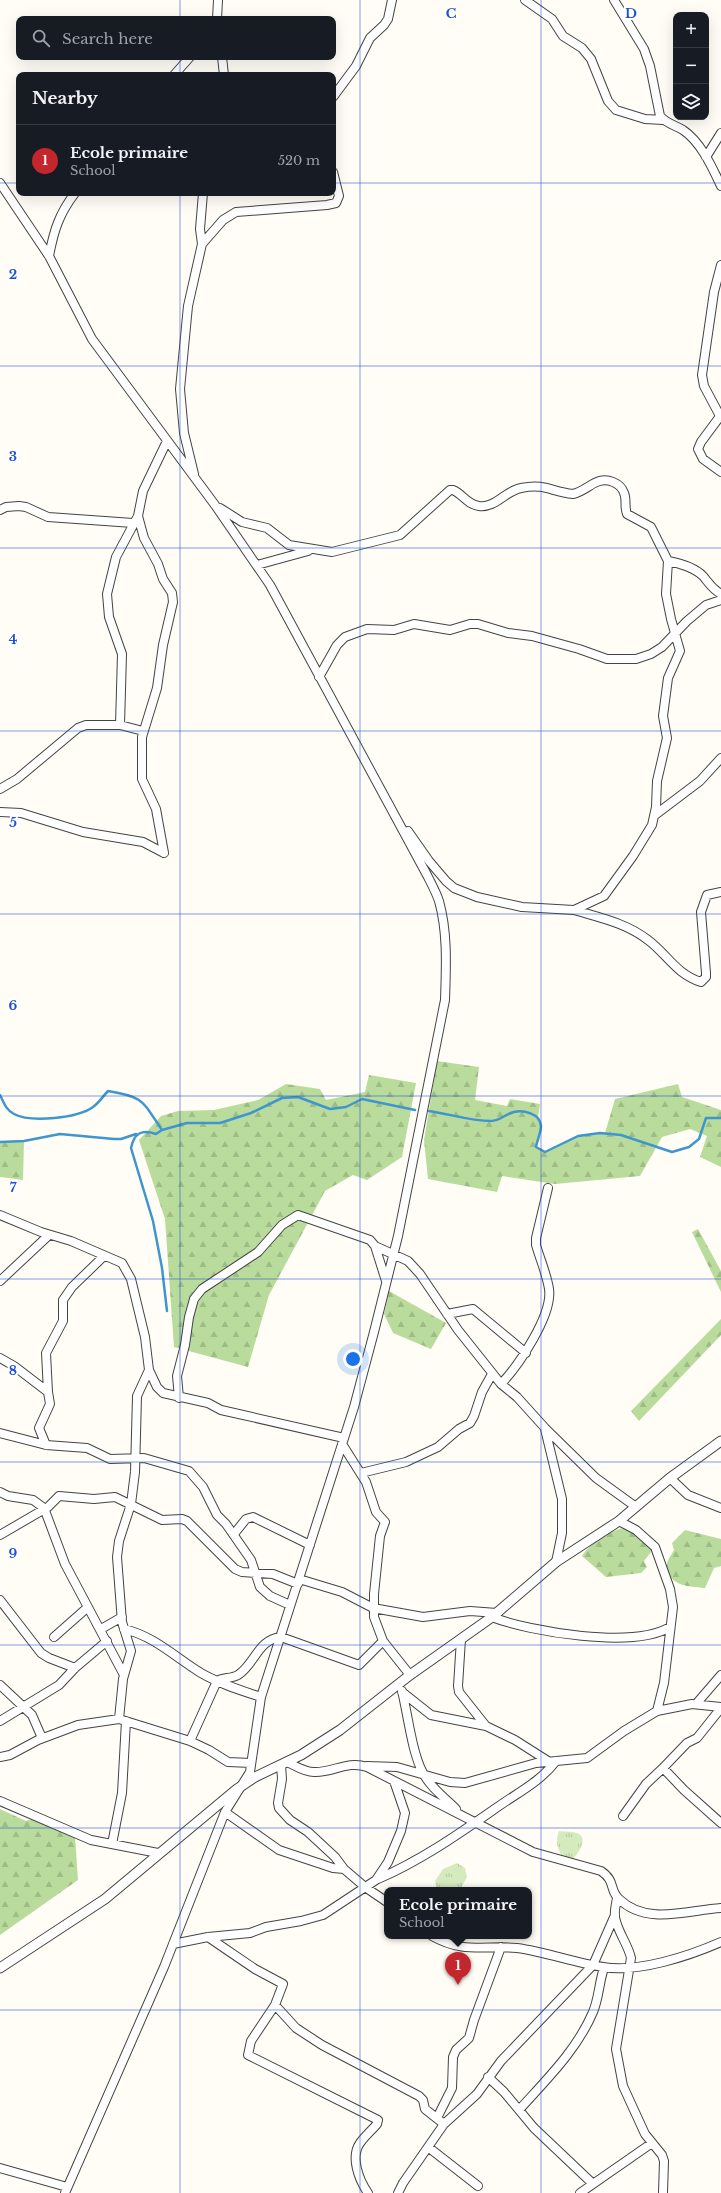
<!DOCTYPE html>
<html lang="en">
<head>
<meta charset="utf-8">
<style>
	:root { --surface:#171b24; --page:#242831; --text:#f1f3f6; --muted:#9ea1a6; --line:#363941; --accent:#c4262e }
	body { margin:0; font-family:"Libre Baskerville",serif; background:var(--page); color:var(--text) }
	.controls { position:absolute; right:12px; top:12px; display:grid; overflow:hidden; border-radius:8px; box-shadow:0 4px 16px #0002 }
	.controls button { width:36px; height:36px; display:grid; place-items:center; padding:0; border:0; border-bottom:1px solid var(--line); background:var(--surface); color:var(--text); font:20px sans-serif }
	.you { position:absolute; left:353px; top:1359px; width:14px; height:14px; margin:-10px; border:3px solid #fff; border-radius:50%; background:#1a73e8; box-shadow:0 0 0 6px #1a73e833 }
	.badge { display:grid; place-items:center; width:26px; height:26px; border-radius:50%; background:var(--accent); color:#fff; font-size:13px; font-weight:700 }
	.pin { position:absolute; translate:-50% -33px; filter:drop-shadow(0 1px 2px #0008) }
	.pin::after { content:''; position:absolute; top:21px; width:14px; height:12px; background:inherit; clip-path:polygon(0 0,100% 0,50% 100%) }
	.popup { position:absolute; left:384px; top:1887px; width:148px; height:52px; box-sizing:border-box; display:grid; place-content:center; border-radius:8px; background:var(--surface); filter:drop-shadow(0 1px 3px #0005); font-size:13px; white-space:nowrap; color:var(--muted) }
	.popup b { font-size:15px; color:var(--text) }
	.popup::after { content:''; position:absolute; left:50%; top:100%; margin-left:-8px; border:8px solid transparent; border-top-color:var(--surface) }
	.list { margin:0; padding:0; list-style:none }
	h2 { display:flex; justify-content:space-between; align-items:center; height:52px; margin:0; padding:0 16px; font-size:17px }
	h2 small { font-size:13px; font-weight:400; color:var(--muted) }
	.list li { display:grid; grid-template-columns:26px 1fr auto; gap:12px; align-items:center; box-sizing:border-box; height:72px; padding:0 16px; border-top:1px solid var(--line) }
	.list b { display:block; font-size:15px; white-space:nowrap }
	.list p { margin:0; font-size:13px; white-space:nowrap; color:var(--muted) }
	.list em { font-size:13px; font-style:normal; color:var(--muted) }
	.icon { flex:none; width:22px; height:22px; fill:none; stroke:currentColor; stroke-width:2; stroke-linecap:round; stroke-linejoin:round }
	.map { position:relative; flex:none; width:721px; height:2193px; overflow:hidden }
	.search { position:absolute; background:var(--surface); box-shadow:0 4px 16px #0002; left:16px; top:16px; width:320px; height:44px; display:flex; align-items:center; gap:10px; box-sizing:border-box; padding:0 14px; border-radius:8px; color:var(--muted); font-size:15px }
	.panel { position:absolute; background:var(--surface); box-shadow:0 4px 16px #0002; left:16px; top:72px; width:320px; height:124px; border-radius:8px }
	.map>svg:first-child { display:block }
	.grass { fill:url(#grass-tufts) }
	.forest { fill:url(#forest-firs) }
	.lines { fill:none; stroke-linecap:round; stroke-linejoin:round }
	.stream { stroke:#3f96cf; stroke-width:2.5 }
	.minor-casing { stroke:#444; stroke-width:10 }
	.tertiary-casing { stroke:#444; stroke-width:11 }
	.minor { stroke:#fff; stroke-width:8 }
	.tertiary { stroke:#fff; stroke-width:9 }
	.grid { fill:none; stroke:#1d4ed8; stroke-width:1; stroke-opacity:0.55 }
	.grid-label { font-size:13px; text-anchor:middle; font-weight:bold; fill:#1d4ed8; stroke:#fff; stroke-width:4; stroke-linejoin:round; paint-order:stroke }
</style>
</head>
<body>
<div class="map">
<svg width="721" height="2193" viewBox="0 0 721 2193">
	<defs>
		<pattern id="grass-tufts" width="24" height="20" patternUnits="userSpaceOnUse"><rect width="24" height="20" fill="#d5ebbd"/><path d="M3 7l-1-3M5 7V3M7 7l1-3M15 17l-1-3M17 17v-4M19 17l1-3" fill="none" stroke="#b6c8a1"/></pattern>
		<pattern id="forest-firs" width="22" height="20" patternUnits="userSpaceOnUse"><rect width="22" height="20" fill="#b9dc9c"/><path d="M5 1l3.5 6h-7zM16 11l3.5 6h-7z" fill="#9ebc85"/></pattern>
	</defs>
	<rect width="100%" height="100%" fill="#fffdf5"/>
	<path class="grass" d="M559,1831C565,1832 573,1831 579,1834C589,1840 576,1857 570,1862L562,1859C559,1847 554,1846 559,1831Z
		M457,1863L465,1868L467,1877L460,1890H437L435,1881L443,1869Z"/>
	<path class="forest" d="M437,1061L479,1067L475,1100L507,1106L510,1099L540,1104L538,1118L541,1125L536,1147L545,1152L578,1136L605,1133L615,1099L678,1084L682,1097L721,1110V1167L700,1157L707,1136L690,1129L662,1137L640,1176L555,1184L502,1176L497,1192L428,1179L424,1140Z
		M369,1075L416,1083L402,1157L367,1180L353,1175L325,1191L269,1295L248,1367L174,1347L165,1219L139,1140L161,1116L178,1111L214,1110L258,1100L286,1084L320,1089L326,1100L365,1092Z
		M24,1141L23,1180L0,1177V1142Z
		M698,1229L721,1271V1292L692,1232Z
		M389,1291L446,1323L431,1349L393,1333L384,1314Z
		M721,1319V1335L639,1421L631,1411Z
		M624,1528L638,1533L655,1547L644,1561L647,1567L641,1573L606,1577L582,1556C589,1545 610,1530 624,1528Z
		M685,1530L721,1539V1566L714,1568L705,1588C686,1586 676,1587 665,1570L668,1560L674,1550L672,1543Z
		M0,1809L26,1821L37,1817L75,1836L78,1880L0,1935Z"/>
	<g class="lines">
		<path class="stream" d="M0,1095C4,1103 6,1110 14,1114C31,1123 78,1118 93,1107C99,1103 103,1096 108,1091C145,1097 142,1101 162,1130L187,1123H220L251,1113L282,1098L298,1097L330,1109L346,1107L362,1099L415,1110
			M429,1111C450,1114 470,1121 491,1121C500,1121 505,1114 514,1112C523,1110 540,1113 541,1126C541,1132 537,1141 536,1147L545,1152L578,1136L600,1133L621,1135L672,1152L689,1147L699,1139L706,1118H721
			M162,1130L156,1134C142,1129 134,1133 131,1148L153,1221L162,1268L167,1311
			M0,1142L24,1141L60,1134L114,1139H121L136,1134"/>
		<g class="minor-casing">
			<path id="minor" d="M525,0L552,19L563,36L582,48L591,59L608,101L616,110L645,119L663,120
				M614,0L644,49L650,66L660,116C667,124 675,125 683,130C701,142 712,167 721,186
				M217,19L218,0
				M222,57L224,75
				M174,75L190,57
				M333,97L356,66L370,38L384,25L388,19L392,0
				M706,157L721,133
				M0,183L49,256L92,339L215,505L270,585L427,875C431,883 436,892 439,901C448,933 446,968 445,1000L398,1236L374,1332L354,1407L261,1697L250,1772L225,1812L164,1967L65,2193
				M202,244L223,220L236,212L327,205L336,203L339,196L333,172
				M49,256C54,230 59,214 75,193
				M721,415L701,442L698,449L703,459L721,472
				M720,416L704,386L702,375L714,292L721,265
				M194,474L184,433L180,389L188,306L202,244L200,229L203,193
				M220,508L242,522L267,528L289,545L332,552L400,535L450,490H453C463,494 466,504 479,506C496,508 505,491 521,488C546,483 551,492 573,494C588,491 596,475 613,482C618,484 622,487 624,493C627,499 624,507 627,514L651,527L668,561C679,563 695,568 703,576C709,583 712,589 721,594
				M0,510L6,507L19,506L26,507L48,517L133,523
				M257,565L308,551
				M319,677L337,645L345,637L367,629L394,630L414,624L450,630L470,624H478L508,633L532,636L579,649L607,659H636L651,654L662,647L687,621L706,605L721,600
				M120,725L143,731
				M0,789L17,779L78,728L86,725H120L122,654L109,617L107,594L116,557L138,516
				M0,812L21,813L83,832L143,842L164,853
				M655,815L700,781L721,758
				M408,831L429,861L446,881L454,888L477,897L522,907L574,910L604,896L633,856L652,825L656,807L657,781L667,738L663,716L668,678L680,651L671,619L666,594L668,561
				M164,853L156,809L142,779V737L157,688L163,645L173,602L172,593L163,579L158,564L144,538L138,516L143,491L167,441
				M574,910C601,918 626,923 648,940C667,954 676,974 701,982L706,977V973L701,912L707,895L721,892
				M0,1215L41,1232L71,1241L122,1263L131,1279L145,1337L149,1370L137,1396L135,1472L131,1504L119,1541L117,1557L122,1622L131,1651L123,1679L119,1719
				M375,1246L386,1281
				M0,1281L49,1235
				M447,1314L473,1309L526,1353
				M0,1358L14,1366L48,1392L50,1404L39,1428L46,1445
				M149,1370L157,1387L163,1393L208,1403L221,1410L344,1438
				M501,1384C518,1366 553,1315 549,1289C547,1275 540,1259 536,1245V1238L548,1188
				M48,1392L46,1353L63,1321V1300L72,1287L104,1256
				M179,1398L177,1376L185,1345L189,1317L194,1299L202,1289L258,1252L282,1225L298,1215L370,1240L375,1246L408,1261L420,1274L458,1330L501,1384L517,1397L545,1428L596,1478L636,1507
				M545,1429L562,1499V1533L556,1562
				M0,1433L46,1445L87,1448L110,1459L144,1458L189,1471L203,1487L217,1515L226,1524L251,1560L260,1587L270,1596L290,1605
				M342,1444L366,1482L376,1512L385,1522L380,1536L374,1594V1617L383,1641L410,1675
				M361,1473L406,1462L438,1447L459,1429L470,1423L474,1416L482,1392L492,1374
				M670,1478L688,1495L721,1508
				M0,1492L8,1496L33,1500L44,1508L65,1564L124,1675
				M619,1521L636,1530L655,1547L670,1589L673,1607L664,1683L657,1711
				M234,1534L246,1519L253,1517L310,1545
				M0,1535L48,1507L59,1496L94,1499L115,1497L162,1520L182,1519L187,1521L235,1569L242,1572L273,1574L298,1584
				M299,1579L342,1592L373,1608L423,1617L470,1611L497,1613
				M0,1600L41,1653L49,1658L75,1668
				M492,1617C530,1632 634,1649 670,1627
				M101,1629L122,1617
				M124,1629C154,1636 175,1657 201,1673C220,1684 240,1690 261,1697
				M54,1637L88,1607
				M461,1639L458,1686L459,1692L486,1726
				M0,1685L32,1715L42,1738
				M402,1691C408,1715 412,1753 423,1773C430,1787 445,1798 456,1809
				M402,1692L431,1715L486,1726L515,1740L548,1761
				M696,1704L721,1675
				M0,1721L59,1685L75,1668L107,1641
				M190,1741L217,1681C223,1677 231,1679 238,1675C256,1663 257,1640 281,1637L359,1665L383,1641
				M0,1757L10,1755L38,1740L78,1725L119,1719L190,1741L209,1750L228,1762L251,1763
				M287,1762C296,1766 304,1772 314,1772C333,1773 347,1760 367,1767L533,1852L601,1871C616,1881 609,1890 619,1899C647,1926 688,1910 721,1908
				M281,1765L282,1779L278,1803L279,1808L290,1820L308,1832L335,1857L344,1869
				M367,1766L397,1767L450,1782L465,1783L536,1763L587,1758L624,1731L657,1711L692,1704L721,1707
				M663,1768L687,1743L697,1738L721,1708
				M0,1801L91,1840L158,1853
				M225,1812L279,1850L333,1868L344,1869L365,1887L387,1902
				M623,1816L646,1784L663,1768L684,1790L721,1823
				M112,1844L122,1793L126,1721
				M378,1879C422,1860 460,1833 499,1806C519,1792 541,1781 556,1761
				M617,1898C616,1904 614,1911 615,1917C617,1931 628,1944 631,1958L616,2049L623,2086L645,2134L662,2155L664,2161L663,2193
				M432,1936C464,1954 484,1945 517,1948C547,1952 574,1963 603,1967C638,1973 689,1956 721,1942
				M208,1937L255,1969L283,1984L275,2005L251,2041L248,2055L378,2120L377,2124C372,2130 365,2136 360,2143C350,2157 359,2180 368,2193
				M173,1944L208,1937L250,1933L266,1927L301,1921L323,1915L376,1880L388,1862L401,1831L405,1813L394,1781
				M275,2005L296,2028L322,2045L419,2096L423,2100L425,2109L444,2124
				M488,2077L504,2092L534,2128L592,2183
				M519,2110C546,2080 577,2050 593,2012C599,1998 599,1982 604,1968
				M437,2118L452,2088L453,2057L456,2050L469,2038L474,2020L501,1947
				M428,2147L478,2186
				M0,2168L67,2187
				M398,2193L403,2183L444,2124L477,2094L501,2061L593,1965L615,1915
				M580,2193L652,2143"/>
		</g>
		<g class="tertiary-casing">
			<path id="tertiary" d="M0,1968L105,1899L237,1789L255,1777L301,1755L340,1730L410,1675L492,1617L556,1562L619,1521L670,1478L721,1441"/>
		</g>
		<use href="#minor" class="minor"/>
		<use href="#tertiary" class="tertiary"/>
	</g>
	<path class="grid" d="M180,0V19M360,0V2193M541,0V2193M180,57V75M0,183H19M333,183H721M180,193V2193M0,366H721M0,548H721M0,731H721M0,914H721M0,1096H721M0,1279H721M0,1462H721M0,1645H721M0,1828H721M0,2010H721"/>
	<g class="grid-label">
		<text x="451" y="18">C</text>
		<text x="631" y="18">D</text>
		<text x="13" y="279">2</text>
		<text x="13" y="461">3</text>
		<text x="13" y="644">4</text>
		<text x="13" y="827">5</text>
		<text x="13" y="1010">6</text>
		<text x="13" y="1192">7</text>
		<text x="13" y="1375">8</text>
		<text x="13" y="1558">9</text>
	</g>
</svg>
<div class="controls">
<button>+</button>
<button>−</button>
<button><svg class="icon" aria-label="layers" viewBox="0 0 24 24"><path d="M12 4l9 5-9 5-9-5zM3 14l9 5 9-5"/></svg></button>
</div>
<div class="you"></div>
<div class="pin badge" style="left:458px;top:1985px">1</div>
<div class="popup"><b>Ecole primaire</b>School</div>
<div class="search"><svg class="icon" aria-label="search" viewBox="0 0 24 24"><circle cx="10" cy="10" r="6"/><path d="M15 15l6 6"/></svg>Search here</div>
<section class="panel">
<h2>Nearby<small></small></h2>
<ul class="list">
<li><span class="badge">1</span><div><b>Ecole primaire</b><p>School</p></div><em>520 m</em></li>
</ul>
</section>
</div>
</body>
</html>
